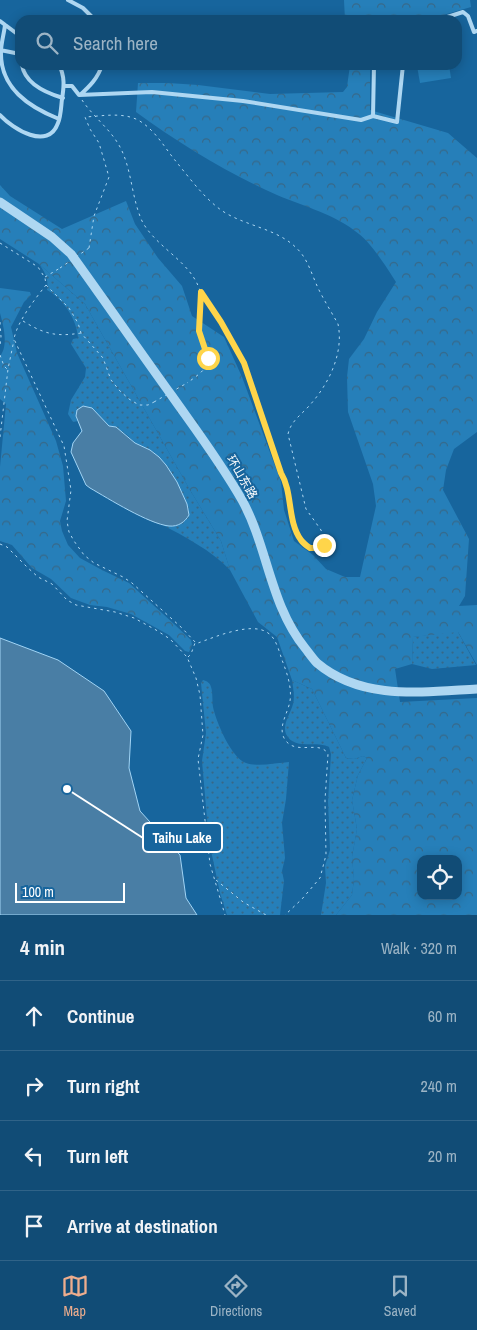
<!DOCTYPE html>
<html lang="en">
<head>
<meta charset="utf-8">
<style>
	:root { --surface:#114c76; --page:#1a537b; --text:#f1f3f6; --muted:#9cb4c5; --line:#306388; --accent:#eead8d }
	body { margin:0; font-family:"Archivo Narrow","Noto Sans SC",sans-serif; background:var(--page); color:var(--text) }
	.controls { position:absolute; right:15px; bottom:15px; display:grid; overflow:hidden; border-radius:10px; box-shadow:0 2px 12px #0003 }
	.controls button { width:45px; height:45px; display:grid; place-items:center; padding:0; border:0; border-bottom:1px solid var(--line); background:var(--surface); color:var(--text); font:25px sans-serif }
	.scale { position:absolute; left:15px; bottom:12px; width:110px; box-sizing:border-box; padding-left:5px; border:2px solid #fff; border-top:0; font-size:14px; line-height:18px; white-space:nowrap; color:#fff; -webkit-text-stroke:4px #17659d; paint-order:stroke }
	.stop { position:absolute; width:15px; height:15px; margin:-11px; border:4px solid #ffd54a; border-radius:50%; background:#fff }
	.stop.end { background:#ffd54a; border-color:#fff; box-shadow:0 1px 5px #0008 }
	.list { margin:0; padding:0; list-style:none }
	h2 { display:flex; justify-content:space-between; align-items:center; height:65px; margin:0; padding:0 20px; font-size:21px }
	h2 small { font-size:16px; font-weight:400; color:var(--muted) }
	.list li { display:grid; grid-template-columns:32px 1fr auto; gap:15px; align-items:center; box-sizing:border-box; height:70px; padding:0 20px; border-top:1px solid var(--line) }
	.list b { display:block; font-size:19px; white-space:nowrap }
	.list em { font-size:16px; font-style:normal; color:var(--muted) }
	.icon { flex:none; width:28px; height:28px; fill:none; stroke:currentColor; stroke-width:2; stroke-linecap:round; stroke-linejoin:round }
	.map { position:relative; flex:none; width:477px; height:915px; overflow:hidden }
	.search { position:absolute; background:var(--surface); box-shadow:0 2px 12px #0003; left:15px; right:15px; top:15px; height:55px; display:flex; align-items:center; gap:12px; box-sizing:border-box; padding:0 18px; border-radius:15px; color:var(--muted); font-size:19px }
	.sheet { height:345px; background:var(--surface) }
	nav { display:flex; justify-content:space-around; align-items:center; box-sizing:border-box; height:70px; border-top:1px solid var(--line); background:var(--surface); font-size:14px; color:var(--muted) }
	nav a { display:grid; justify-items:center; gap:2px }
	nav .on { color:var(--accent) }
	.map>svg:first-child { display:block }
	.grass { fill:url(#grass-dots) }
	.forest { fill:url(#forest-crowns); fill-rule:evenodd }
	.garden { fill:#267fb9 }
	.water { fill:#497ea5; stroke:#a1d4f5 }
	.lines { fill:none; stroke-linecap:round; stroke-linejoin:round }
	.path { stroke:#aed7f2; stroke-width:1; stroke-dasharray:2.5 4; stroke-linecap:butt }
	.service { stroke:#aed7f2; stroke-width:4 }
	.tertiary { stroke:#aed7f2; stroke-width:9 }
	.path-bridge { stroke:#aed7f2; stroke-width:1; stroke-dasharray:2.5 4; stroke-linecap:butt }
	.route { stroke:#ffd54a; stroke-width:6 }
	.labels { text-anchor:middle; stroke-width:4; stroke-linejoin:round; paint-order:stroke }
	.street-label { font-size:12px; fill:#fff; stroke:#17659d }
	.leader { fill:none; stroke:#fff; stroke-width:2 }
	.callout-dot { fill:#fff; stroke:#17659d; stroke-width:2 }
	.callout { fill:#17659d; stroke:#fff; stroke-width:2 }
	.callout-label { font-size:14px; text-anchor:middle; font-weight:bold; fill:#fff }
</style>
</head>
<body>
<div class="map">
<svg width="477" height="915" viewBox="0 0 477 915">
	<defs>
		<pattern id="grass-dots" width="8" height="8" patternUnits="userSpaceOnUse" patternTransform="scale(1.25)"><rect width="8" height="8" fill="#267fb9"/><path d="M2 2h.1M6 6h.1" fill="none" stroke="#376888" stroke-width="1.8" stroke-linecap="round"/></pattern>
		<pattern id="forest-crowns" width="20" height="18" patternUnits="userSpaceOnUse" patternTransform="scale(1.25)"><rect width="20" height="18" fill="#267fb9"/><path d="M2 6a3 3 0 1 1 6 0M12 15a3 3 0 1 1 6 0" fill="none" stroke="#376888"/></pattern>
	</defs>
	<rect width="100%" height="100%" fill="#17659d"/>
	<path class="grass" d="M39,264L85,304L190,490L221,541L230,570C211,550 185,537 161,524L171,526L189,511L177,482L150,450L135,443L126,434L109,426L92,408L76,416L78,421L73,422L68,414L71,400L85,377L86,368L71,344L73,339L78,338C77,319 63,299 47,290C49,280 45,272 39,264Z
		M449,632H458L476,665L432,669L412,664L413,637Z
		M203,680C207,681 210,683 211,687C213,693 212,701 213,707C216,721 231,758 246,763C258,767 276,763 289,762L286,799L282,823L285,858L282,871L284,881L280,915H227L220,893L209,841L202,761L206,733L201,683Z
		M292,680L312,689L346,758L354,759L363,756L367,758L358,775L352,800L357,829L352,857L354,879L352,895L336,915H321L326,883L325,866L330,850L328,801L331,754L329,747C316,740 294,751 286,734C282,724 291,713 293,704C295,697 293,687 292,680Z"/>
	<path class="forest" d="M344,0H470L471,7L426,20H345Z
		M350,65H370V110L448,133L477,158V432L454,449L446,470L443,490L469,539L465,596L459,606L477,605V665L458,632L413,637L412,664L395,669L400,702L477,698V915H336L352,895L354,879L352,857L357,829L352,800L358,775L367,758L363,756L354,759L346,758L312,689L292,680L277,637L258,622L230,570L221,541L190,490L85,304L39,264L0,239V185L10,196L62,229L126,201L135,224L158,258L182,286L192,316L224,337L242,377L281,482L284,510L294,541L313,555L326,569L345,577H360L376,506L373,484L348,412L347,377L349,359L364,339L377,312L396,282C387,268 372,244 359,234C335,214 305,207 277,195C227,173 180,144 136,112L138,83H168L198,85L270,94L343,92L347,87ZM421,859H458V896H421Z
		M0,288L30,292L31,295L24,302L11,327L17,353L56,441L63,466L66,501L60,521L62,531L68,545L80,558L102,570L129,583L174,624L191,640L192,645L189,652L185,651L169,635L131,614L107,607L90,605L71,598L51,579L32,568L12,545L0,541V467L6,404L0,399V356C9,345 3,324 0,313C0,306 0,295 0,288Z"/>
	<path class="garden" d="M449,65L451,78L420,83L417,66Z"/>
	<path class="water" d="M83,406L92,408L109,426L116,427L135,443L150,450L159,457L166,465L177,482L187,504L189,515C185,522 178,527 169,526C149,524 109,499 90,488L86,485L71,452L73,443L82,431L76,416L77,410Z
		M0,638L58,660L104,691L131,731L129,768L140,811L180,855L186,898L197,915H0Z"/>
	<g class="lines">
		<path class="path" d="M82,100C94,118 113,131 122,151C132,173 132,199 142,221C156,248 191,261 200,291C205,304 197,319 200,332C205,362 219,361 187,383
			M0,243L38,267L45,278L46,285L69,308L78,323L81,333L103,358L111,380L120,391L129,399L139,405H148L154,402
			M89,248L94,216L109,177L99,143L90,129L85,117C103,116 122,112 138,120C154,129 163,145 174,159C188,176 203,197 221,210C245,227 281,228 301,253C309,263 313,278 319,290C325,302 332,313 338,324C344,353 329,384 309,406C301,415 291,421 288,434L306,509L321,530L324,539L323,545L318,548H310C307,546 303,543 301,540C287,521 293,493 281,473L244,363L221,322L201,292
			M45,277L60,268
			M46,285C35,299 17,322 14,339L64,446L71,490L67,521L69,532L74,541L84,555L94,563L123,577L132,583L182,628L196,643H198C215,637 252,621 268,633C276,638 279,651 282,660C287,673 292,687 290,701C288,713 278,726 284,738C294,757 320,739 328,754L325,800L326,855L320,878L302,899L285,915
			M23,321C44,334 56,337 81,333
			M0,322L1,337L0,346
			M0,355L4,366L7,369
			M0,437L8,369L14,340
			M0,544L7,547L27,567L38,577L52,584L67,600L76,605L115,612L134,618L156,630L170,639L187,657L196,678L200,695L203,735L198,759L210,864L225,915
			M188,657L191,654L195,643
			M216,880L243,902L266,915"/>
		<path class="service" d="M68,0L83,8L95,20
			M438,20L463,12L468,16L474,32L477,31
			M0,21L20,36
			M5,25C4,34 1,43 1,52C0,88 29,107 59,119
			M0,50L20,54
			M22,65C25,84 46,93 63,98
			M64,86H72L79,95L152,92L243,101L361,120L373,116L397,122L403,65
			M80,95C90,86 98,78 102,65
			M0,115C13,129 48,151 58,123C61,116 61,107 62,99C64,87 65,76 59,65
			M373,116L374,65"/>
		<path class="tertiary" d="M0,202L52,237L71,254C105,301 138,349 172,396C196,430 221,463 242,500C268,547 270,605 305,648C309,653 313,659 317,663C362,701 423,692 477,689"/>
		<path class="path-bridge" d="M60,268L89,248
			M154,402L187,383"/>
	</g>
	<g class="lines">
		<path class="route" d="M208,358L199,331L201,292L221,322L244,363L281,473C293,493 287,521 301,540C303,543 307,546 310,548H318L324,545"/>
	</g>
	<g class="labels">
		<g class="street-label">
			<text transform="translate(242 477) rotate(60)" y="4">环山东路</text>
		</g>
	</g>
	<path class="leader" d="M67 789L143 838"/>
	<circle class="callout-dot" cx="67" cy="789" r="5"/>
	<rect class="callout" x="143" y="823" width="79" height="29" rx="5"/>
	<g class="callout-label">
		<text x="182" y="843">Taihu Lake</text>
	</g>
</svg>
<div class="controls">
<button><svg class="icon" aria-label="locate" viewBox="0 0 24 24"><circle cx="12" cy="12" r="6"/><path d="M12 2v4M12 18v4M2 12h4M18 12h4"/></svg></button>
</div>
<div class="scale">100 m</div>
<div class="stop" style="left:208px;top:358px"></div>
<div class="stop end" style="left:324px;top:545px"></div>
<div class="search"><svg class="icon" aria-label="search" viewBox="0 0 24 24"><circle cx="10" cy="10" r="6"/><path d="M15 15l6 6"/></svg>Search here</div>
</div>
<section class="sheet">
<h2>4 min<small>Walk · 320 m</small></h2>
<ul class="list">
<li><svg class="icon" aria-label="ahead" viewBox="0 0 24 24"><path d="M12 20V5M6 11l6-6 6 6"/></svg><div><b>Continue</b></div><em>60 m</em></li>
<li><svg class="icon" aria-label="right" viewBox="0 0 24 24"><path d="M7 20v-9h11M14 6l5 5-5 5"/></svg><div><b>Turn right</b></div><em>240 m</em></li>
<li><svg class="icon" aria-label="left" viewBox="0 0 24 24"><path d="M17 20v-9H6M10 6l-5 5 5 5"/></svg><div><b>Turn left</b></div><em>20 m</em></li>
<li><svg class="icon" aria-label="arrive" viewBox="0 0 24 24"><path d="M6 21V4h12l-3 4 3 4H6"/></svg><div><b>Arrive at destination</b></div></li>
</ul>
</section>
<nav>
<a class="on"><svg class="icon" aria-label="map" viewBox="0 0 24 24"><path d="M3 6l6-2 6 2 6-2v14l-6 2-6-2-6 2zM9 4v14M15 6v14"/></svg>Map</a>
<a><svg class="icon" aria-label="directions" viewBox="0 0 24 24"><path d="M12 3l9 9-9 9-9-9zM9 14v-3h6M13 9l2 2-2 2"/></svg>Directions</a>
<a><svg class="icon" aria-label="saved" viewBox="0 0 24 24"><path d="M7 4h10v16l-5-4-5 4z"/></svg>Saved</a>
</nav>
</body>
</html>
